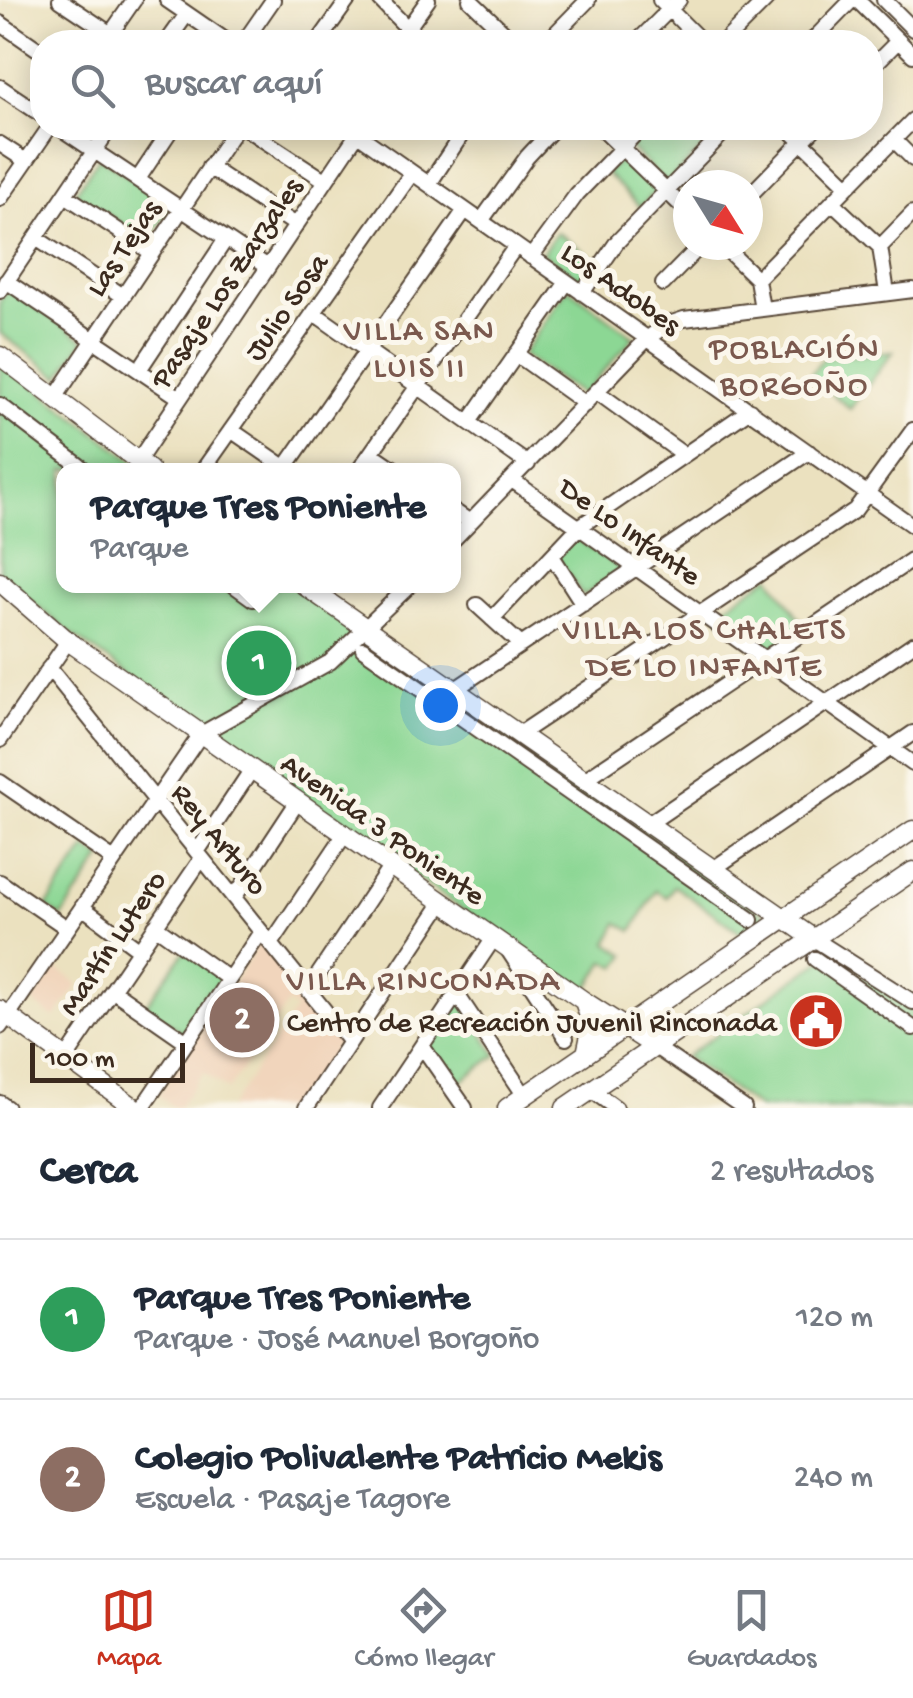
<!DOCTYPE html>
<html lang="es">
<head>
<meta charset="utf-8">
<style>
	:root { --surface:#fff; --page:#f2f2f3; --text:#1f2937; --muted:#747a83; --line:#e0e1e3; --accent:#c8321e }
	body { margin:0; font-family:"Gochi Hand",sans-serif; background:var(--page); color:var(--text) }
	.compass { position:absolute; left:673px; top:170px; width:90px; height:90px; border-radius:50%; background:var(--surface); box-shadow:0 5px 25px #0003; rotate:127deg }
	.scale { position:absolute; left:30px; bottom:25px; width:155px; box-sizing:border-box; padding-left:10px; border:5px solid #3b2a1e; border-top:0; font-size:28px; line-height:35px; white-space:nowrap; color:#3b2a1e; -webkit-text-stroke:8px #fbf7ec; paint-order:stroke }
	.you { position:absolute; left:440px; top:705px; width:35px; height:35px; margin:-25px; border:8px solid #fff; border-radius:50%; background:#1a73e8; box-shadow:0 0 0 15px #1a73e833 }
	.badge { display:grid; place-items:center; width:65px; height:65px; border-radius:50%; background:var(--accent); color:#fff; font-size:32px; font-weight:700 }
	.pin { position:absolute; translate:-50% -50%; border:5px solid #fff; box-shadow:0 2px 10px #0006 }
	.popup { position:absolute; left:56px; top:463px; width:405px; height:130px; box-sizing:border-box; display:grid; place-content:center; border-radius:20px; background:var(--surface); filter:drop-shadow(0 2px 8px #0005); font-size:32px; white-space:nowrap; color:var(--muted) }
	.popup b { font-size:38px; color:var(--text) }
	.popup::after { content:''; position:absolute; left:50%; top:100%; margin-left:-20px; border:20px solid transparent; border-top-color:var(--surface) }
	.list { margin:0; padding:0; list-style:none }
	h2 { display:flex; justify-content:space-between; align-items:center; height:130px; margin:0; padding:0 40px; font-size:42px }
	h2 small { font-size:32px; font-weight:400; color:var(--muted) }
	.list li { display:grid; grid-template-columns:65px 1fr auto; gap:30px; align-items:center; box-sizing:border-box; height:160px; padding:0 40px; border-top:2px solid var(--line) }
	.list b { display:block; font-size:38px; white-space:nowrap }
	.list p { margin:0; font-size:32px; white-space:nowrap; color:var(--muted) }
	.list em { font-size:32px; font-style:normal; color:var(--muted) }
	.icon { flex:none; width:55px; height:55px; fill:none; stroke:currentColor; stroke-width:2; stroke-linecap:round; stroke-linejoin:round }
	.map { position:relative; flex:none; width:913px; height:1108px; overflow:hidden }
	.search { position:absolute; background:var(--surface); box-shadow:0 5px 25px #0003; left:30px; right:30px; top:30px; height:110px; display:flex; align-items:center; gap:25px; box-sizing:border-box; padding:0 35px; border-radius:40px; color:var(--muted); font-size:38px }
	.sheet { height:450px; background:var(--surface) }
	nav { display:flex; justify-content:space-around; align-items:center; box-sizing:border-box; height:140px; border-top:2px solid var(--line); background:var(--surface); font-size:28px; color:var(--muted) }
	nav a { display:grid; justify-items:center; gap:5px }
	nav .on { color:var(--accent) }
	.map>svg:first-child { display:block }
	.built { fill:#f1d5bc }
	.green { fill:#8cd794; stroke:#648059; stroke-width:2.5 }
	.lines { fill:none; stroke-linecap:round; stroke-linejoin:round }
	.minor-casing { stroke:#554536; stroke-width:18 }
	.major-casing { stroke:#554536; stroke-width:21 }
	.minor { stroke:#fff; stroke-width:14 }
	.major { stroke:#fff; stroke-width:18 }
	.labels { text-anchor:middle; stroke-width:10; stroke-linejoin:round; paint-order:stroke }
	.street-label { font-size:30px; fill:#3b2a1e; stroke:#fbf7ec }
	.poi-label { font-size:30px; fill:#3b2a1e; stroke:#fbf7ec; text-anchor:end }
	.neighbourhood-label { font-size:32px; letter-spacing:2.5px; fill:#7b594e; stroke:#fbf7ec }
</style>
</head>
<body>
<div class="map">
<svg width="913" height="1108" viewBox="0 0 913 1108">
	<rect width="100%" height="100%" fill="#fbf7ec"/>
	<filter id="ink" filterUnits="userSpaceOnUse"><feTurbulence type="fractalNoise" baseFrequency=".01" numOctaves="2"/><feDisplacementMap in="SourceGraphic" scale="20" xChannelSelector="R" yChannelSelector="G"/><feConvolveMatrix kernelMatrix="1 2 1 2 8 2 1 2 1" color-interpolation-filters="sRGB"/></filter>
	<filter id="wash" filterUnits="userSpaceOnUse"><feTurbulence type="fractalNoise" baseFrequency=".0048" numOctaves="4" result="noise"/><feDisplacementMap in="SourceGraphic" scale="40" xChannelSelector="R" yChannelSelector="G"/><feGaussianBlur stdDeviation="2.25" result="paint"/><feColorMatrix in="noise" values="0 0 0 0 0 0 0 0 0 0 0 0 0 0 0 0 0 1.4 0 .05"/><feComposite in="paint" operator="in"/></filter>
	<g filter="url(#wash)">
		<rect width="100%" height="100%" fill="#ebe1bf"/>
		<path class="built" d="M262,939L342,1038L296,1108H229L296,1009L288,1003L228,1090L203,1072L178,1108H175L158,1095Z
			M56,968L79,984L55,1018L32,1002Z"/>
		<path class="green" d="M645,128H722L667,184L628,146Z
			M624,155L658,189L640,207L606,173Z
			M99,157L172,205L148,241L75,193Z
			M557,232L596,260L582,280L542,253Z
			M9,288L84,340L60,377L0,333V301Z
			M568,288L634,337L582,395L522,355Z
			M893,352L850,409L810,375L824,358Z
			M0,360L145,470H64V586H296L770,918L746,936L674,886L667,897L656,891L632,931L618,923L608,943L626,955L617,967L605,961L584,995L74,636L0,576Z
			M574,537L623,570L583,596L556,557Z
			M770,576L805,627L768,653L721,620L725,607Z
			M86,848L102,858L62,917L46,907Z
			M185,951L225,979L186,1035L145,1006Z
			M829,955L913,1010V1108H759L685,1057Z
			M456,993L497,1055L452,1088L422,1046Z"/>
	</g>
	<g filter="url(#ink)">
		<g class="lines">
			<g class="minor-casing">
				<path id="minor" d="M60,0L111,34
					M167,0L228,42
					M380,0L408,29
					M470,0L514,42
					M660,0L702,42
					M857,0L913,55
					M884,0L913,29
					M0,23L42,52
					M105,42L134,0
					M167,42L187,14
					M244,42L273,0
					M318,42L348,0
					M398,42L428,0
					M547,42L588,0
					M637,42L679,0
					M724,42L766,0
					M811,42L852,0
					M870,69L898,41
					M0,87L42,115
					M60,128L268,267
					M245,128L326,181
					M349,128L913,526
					M601,128L688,212
					M788,128L848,186
					M894,140L913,159
					M0,144L26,161
					M209,167L296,225
					M138,179L172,128
					M429,184L466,128
					M65,195L152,253
					M748,197L815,128
					M0,199L49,128
					M832,202L880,247L887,293
					M481,221L527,157L554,128
					M36,238L123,296
					M722,245L757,279L762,309
					M880,247L913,213
					M531,257L577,194L641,128
					M757,279L913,120
					M6,281L180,398
					M663,284L701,245
					M0,291L110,128
					M582,293L617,242L728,128
					M314,313L528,464
					M516,354L586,404
					M139,370L226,239
					M597,392L684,455
					M55,398L236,128
					M0,405L85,470
					M469,422L567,282
					M231,430L289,470
					M371,453L396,470
					M138,461L358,133
					M285,468L465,210
					M203,470L412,173
					M359,470L516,246
					M512,480L913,764
					M454,511L470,522
					M454,539L648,338L666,325L684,319L913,290
					M552,556L583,604
					M235,586L253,599
					M477,605L521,645
					M492,619L579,527L750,410
					M363,649L751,920
					M49,668L350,1042
					M454,690L809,452
					M518,735L855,510L913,430
					M0,740L68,641
					M584,780L913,559
					M0,782L114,860
					M648,824L913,644
					M197,852L252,769
					M713,869L913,733
					M0,882L67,928
					M234,898L298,801
					M82,907L140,950
					M155,926L229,979
					M814,939L913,1002
					M271,944L345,834
					M508,950L566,1038
					M815,959L913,1028
					M112,990L187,1042
					M308,990L391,866
					M456,993L525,1096
					M0,1027L201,734L330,662L409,586
					M422,1046L465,1108
					M654,1046L744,1108
					M66,1058L202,858
					M590,1089L616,1108
					M0,1103L7,1108
					M142,1108L261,932
					M306,1108L443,902
					M380,1108L494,938"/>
			</g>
			<g class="major-casing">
				<path id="major" d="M0,356L150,470
					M0,582L68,641L584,1001L654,1046
					M305,586L814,939
					M584,1001L592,1026L586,1054
					M0,1010L135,1108
					M507,1108L913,830
					M565,1108L913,871"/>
			</g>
			<use href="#minor" class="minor"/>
			<use href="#major" class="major"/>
		</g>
	</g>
	<defs>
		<g id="civic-disc" transform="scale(2.875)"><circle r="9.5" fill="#c8321e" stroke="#fbf7ec"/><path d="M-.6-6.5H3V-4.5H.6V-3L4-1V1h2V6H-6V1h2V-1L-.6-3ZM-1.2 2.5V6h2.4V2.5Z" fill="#fff"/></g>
	</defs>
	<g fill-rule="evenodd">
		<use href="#civic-disc" x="816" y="1021"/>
	</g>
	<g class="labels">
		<g class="street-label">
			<text transform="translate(122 247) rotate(-56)" y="10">Las Tejas</text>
			<text transform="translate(225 282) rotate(-56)" y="10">Pasaje Los Zarzales</text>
			<text transform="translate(622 287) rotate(35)" y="10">Los Adobes</text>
			<text transform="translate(285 306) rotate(-55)" y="10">Julio Sosa</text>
			<text transform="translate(631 530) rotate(35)" y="10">De Lo Infante</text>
			<text transform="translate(384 828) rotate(35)" y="10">Avenida 3 Poniente</text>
			<text transform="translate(221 838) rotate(51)" y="10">Rey Arturo</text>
			<text transform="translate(111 942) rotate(-56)" y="10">Martín Lutero</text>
		</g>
		<g class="poi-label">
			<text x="777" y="1031">Centro de Recreación Juvenil Rinconada</text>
		</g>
		<g class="neighbourhood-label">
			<text x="420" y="339">VILLA SAN<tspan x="420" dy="37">LUIS II</tspan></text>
			<text x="795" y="357">POBLACIÓN<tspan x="795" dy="37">BORGOÑO</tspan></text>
			<text x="705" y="638">VILLA LOS CHALETS<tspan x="705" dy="37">DE LO INFANTE</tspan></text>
			<text x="424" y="989">VILLA RINCONADA</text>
		</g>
	</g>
</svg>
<svg class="compass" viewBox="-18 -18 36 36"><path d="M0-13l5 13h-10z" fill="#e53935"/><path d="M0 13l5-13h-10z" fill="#747a83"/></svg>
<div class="scale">100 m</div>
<div class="you"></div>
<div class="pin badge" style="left:259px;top:663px;background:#2e9e5b">1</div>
<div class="popup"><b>Parque Tres Poniente</b>Parque</div>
<div class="pin badge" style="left:242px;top:1020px;background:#8d6e63">2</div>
<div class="search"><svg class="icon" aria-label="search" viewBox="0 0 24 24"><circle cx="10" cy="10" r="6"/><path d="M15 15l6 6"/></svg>Buscar aquí</div>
</div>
<section class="sheet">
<h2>Cerca<small>2 resultados</small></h2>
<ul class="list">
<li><span class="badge" style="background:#2e9e5b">1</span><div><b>Parque Tres Poniente</b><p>Parque · José Manuel Borgoño</p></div><em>120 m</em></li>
<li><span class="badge" style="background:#8d6e63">2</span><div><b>Colegio Polivalente Patricio Mekis</b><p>Escuela · Pasaje Tagore</p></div><em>240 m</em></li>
</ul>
</section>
<nav>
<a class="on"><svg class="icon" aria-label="map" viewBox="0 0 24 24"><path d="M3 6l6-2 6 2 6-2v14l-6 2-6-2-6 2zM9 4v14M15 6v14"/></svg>Mapa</a>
<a><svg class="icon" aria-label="directions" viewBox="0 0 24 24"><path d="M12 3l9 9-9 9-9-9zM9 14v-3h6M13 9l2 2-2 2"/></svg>Cómo llegar</a>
<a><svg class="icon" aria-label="saved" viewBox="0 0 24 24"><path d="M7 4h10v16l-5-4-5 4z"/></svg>Guardados</a>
</nav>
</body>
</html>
